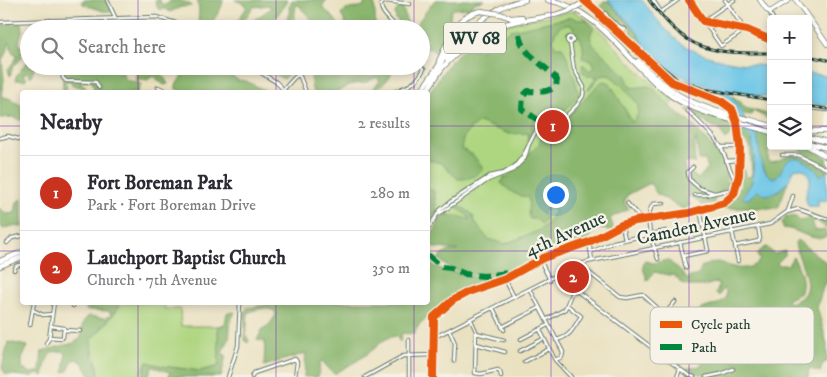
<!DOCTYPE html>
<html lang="en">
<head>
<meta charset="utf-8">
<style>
	:root { --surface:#fff; --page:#f2f2f3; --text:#2b2b33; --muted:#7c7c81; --line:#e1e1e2; --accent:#c8321e }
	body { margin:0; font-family:"IM FELL DW Pica",serif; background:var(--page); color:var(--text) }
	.controls { position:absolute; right:15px; top:15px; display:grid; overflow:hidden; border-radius:5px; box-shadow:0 2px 8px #0003 }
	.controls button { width:45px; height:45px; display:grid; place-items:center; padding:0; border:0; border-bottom:1px solid var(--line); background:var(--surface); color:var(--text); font:25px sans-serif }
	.you { position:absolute; left:555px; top:194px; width:18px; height:18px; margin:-12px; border:4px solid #fff; border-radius:50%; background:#1a73e8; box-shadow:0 0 0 8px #1a73e833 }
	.badge { display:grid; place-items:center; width:32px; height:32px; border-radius:50%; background:var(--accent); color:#fff; font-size:16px; font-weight:700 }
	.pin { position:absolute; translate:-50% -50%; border:2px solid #fff; box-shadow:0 1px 5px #0006 }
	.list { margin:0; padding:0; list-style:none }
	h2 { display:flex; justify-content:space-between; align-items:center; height:65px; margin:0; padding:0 20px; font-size:21px }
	h2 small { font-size:16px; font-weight:400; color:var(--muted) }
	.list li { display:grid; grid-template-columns:32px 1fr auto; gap:15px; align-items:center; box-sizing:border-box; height:75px; padding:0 20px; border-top:1px solid var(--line) }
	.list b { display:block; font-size:19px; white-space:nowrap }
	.list p { margin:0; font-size:16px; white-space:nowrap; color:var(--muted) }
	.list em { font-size:16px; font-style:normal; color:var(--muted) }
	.icon { flex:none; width:28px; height:28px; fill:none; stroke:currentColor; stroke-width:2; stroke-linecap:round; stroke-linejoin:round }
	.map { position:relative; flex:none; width:827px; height:377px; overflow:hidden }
	.search { position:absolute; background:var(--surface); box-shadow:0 2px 8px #0003; left:20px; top:20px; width:410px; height:55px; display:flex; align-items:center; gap:12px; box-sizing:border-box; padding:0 18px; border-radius:28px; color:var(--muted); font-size:19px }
	.panel { position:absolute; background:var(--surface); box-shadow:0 2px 8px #0003; left:20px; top:90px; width:410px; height:215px; border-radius:5px }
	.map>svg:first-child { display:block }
	.green { fill:#aed580; stroke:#66895a }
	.forest { fill:#8ab66e; stroke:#547a51; fill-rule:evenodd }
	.water { fill:#69c5e7; stroke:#44818e }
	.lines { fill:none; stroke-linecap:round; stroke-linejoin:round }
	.minor-casing { stroke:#667665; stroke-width:4.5 }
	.major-casing { stroke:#667665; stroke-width:5.5 }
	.highway-casing { stroke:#667665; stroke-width:6 }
	.minor { stroke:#fff; stroke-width:2.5 }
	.major { stroke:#fff; stroke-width:4 }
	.highway { stroke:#fff; stroke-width:4.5 }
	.rail-casing { stroke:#1f3d34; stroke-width:3 }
	.rail { stroke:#f7f3e8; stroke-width:1; stroke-dasharray:4; stroke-linecap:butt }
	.highway-bridge-casing { stroke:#667665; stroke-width:6; stroke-linecap:butt }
	.highway-bridge { stroke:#fff; stroke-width:4.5 }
	.quiet { stroke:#00873e; stroke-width:6; stroke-dasharray:12 6; stroke-linecap:butt }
	.cycleway-casing { stroke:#f7f3e8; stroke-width:11 }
	.cycleway { stroke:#e8590c; stroke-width:8 }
	.grid { fill:none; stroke:#7b2cbf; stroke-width:1; stroke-opacity:0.55 }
	.labels { text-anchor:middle; stroke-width:4.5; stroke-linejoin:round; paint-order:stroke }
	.shield { fill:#f7f3e8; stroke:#60746a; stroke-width:1 }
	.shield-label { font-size:18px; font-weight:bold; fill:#1f3d34 }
	.street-label { font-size:19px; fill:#1f3d34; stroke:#f7f3e8 }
	.key { fill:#f7f3e8; stroke:#b6bcb2; stroke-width:1 }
	.key-label { font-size:14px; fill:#1f3d34 }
</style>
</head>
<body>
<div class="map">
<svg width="827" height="377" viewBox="0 0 827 377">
	<rect width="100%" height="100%" fill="#f7f3e8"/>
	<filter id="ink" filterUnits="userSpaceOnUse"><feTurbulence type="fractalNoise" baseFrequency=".02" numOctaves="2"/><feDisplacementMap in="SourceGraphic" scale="10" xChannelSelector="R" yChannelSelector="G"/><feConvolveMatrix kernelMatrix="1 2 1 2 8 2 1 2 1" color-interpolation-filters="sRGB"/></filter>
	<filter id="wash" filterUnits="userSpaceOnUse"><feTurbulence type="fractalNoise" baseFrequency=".0096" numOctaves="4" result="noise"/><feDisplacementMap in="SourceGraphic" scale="20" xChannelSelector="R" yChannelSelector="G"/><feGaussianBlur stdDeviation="1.12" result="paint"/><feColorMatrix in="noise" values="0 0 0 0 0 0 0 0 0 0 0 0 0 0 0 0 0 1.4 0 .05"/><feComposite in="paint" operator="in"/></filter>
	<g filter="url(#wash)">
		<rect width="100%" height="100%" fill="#eae1c1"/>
		<path class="green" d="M574,11C595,23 610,41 627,59C641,74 657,88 674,101L666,111L658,191L650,183L627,195L624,203L629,209L505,258C485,240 464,216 437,212L428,225V94L464,48L495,29L512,23Z
			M123,303H164L165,309H180L181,326H218L219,366L200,371L162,366L147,362L138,377H99C100,364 92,353 91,341Z"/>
		<path class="forest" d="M84,0H105L112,12L103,11L83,4L82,1Z
			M155,0H160L161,4L166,5L170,1C177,0 187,1 192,6L181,7L170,12L165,9H158Z
			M197,0H223C222,13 211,17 212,29L198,27L199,10Z
			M235,0H287C283,10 273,18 270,29H248L251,22L270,9V5L253,7L238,29H225L229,24L237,22L247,7L245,4Z
			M292,0H326L322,7L334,18L341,29H307L314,26C311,17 304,13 299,5H296L293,27L277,29L290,15L289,7Z
			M365,0H374L376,29H348L341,14L345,10L364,6Z
			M435,0H485L475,3L469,8L454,9L451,11L450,18L453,21L452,24L439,51L435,52L429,48L421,51V29H403L402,24L396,20L395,13L399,7L403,8L406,20L411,26H415Z
			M605,1H608L636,31L645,49L661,65L664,73L609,24C618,23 624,35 632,35C631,23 622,19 612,20L606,12L598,8Z
			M572,17L577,20H586L593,28L590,36L593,45L625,75L631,88L647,86L652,87L669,106L692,124L717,152L723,160L728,172L726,175L728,187L715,197L714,203L702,205L690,195L688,198L690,210L686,211L657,194L650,183L627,195L624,203L629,209L610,218L613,226L612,230L607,231L604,228L594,231L588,240L545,256L516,273C505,269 495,274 484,275C471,275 447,270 439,259L440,256L449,251H457L458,250L428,247V237L435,230L443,213C451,217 460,215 470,220L469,217L456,207L460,206L472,214L476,224L488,239L505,244L538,231L546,225L555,211L550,208L545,210L542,214L546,218L542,224L536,219H530C526,212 530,204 528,197C516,196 510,191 501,183L504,177H507L539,144L545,128L567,118L600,83L603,81L610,83L632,122C637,118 640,111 637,104C634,98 615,77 608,75C606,75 602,76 600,76L588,90L597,76H587L583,72L582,65H584L589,71L595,67L592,60L582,58C586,43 580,38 571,25H562L555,33L553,40L555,47H562C567,53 578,88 579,96C567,110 555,120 536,116L527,144L528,133L509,134L479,122C469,130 461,135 462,149L473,155L483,168C476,177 469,179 458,179L441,163L428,160V94L450,62L464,48L481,50L511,30ZM696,138L699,160H705L708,168L698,179L692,174L685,172L684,165L688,162L695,163L694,147Z
			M73,21L104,22L108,25L106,29H73L69,22Z
			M22,23C25,31 17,38 20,46L29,48V51L21,53L22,58L13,66L10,76L8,69L16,59L17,55L12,52L10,42H9L7,53L2,59L4,80L1,96L11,99L22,106V121L13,117L0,118V25Z
			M27,62H29V66H35L31,77L26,72L23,75L27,78L25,80H16V76Z
			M83,66H121C126,87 124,77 141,84L138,92H93L94,87L91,80L81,82V84L86,86L85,88L72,85L71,81H65V84L68,86L66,88V92H63C62,84 63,77 62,68L78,70Z
			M135,66H225L234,78L238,80L246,81L268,92H183L176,89V85L182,76C180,67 167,67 162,74L168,84L164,85L153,76L147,80H137L135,77L138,75L134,68Z
			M257,66H272L274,68L277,66H293L284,79Z
			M332,66H393C392,79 382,84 375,92H369L380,81L377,77L364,83L352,84L336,92H313C307,72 315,71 332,66Z
			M732,96L740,101L745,108L771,115V120L753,111L751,115L744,114L734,102Z
			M686,109L732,124L735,127V129L727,139H725L720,130L697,118Z
			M740,127L752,139L754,158L752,182L746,192L748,199L758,191H779L788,182L778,208H721C724,206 729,205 731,203C741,194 742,180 742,168L744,170L746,177H750L752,173L750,146L740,137Z
			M749,128L771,135C771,145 766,152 769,162C777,162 782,158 789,156C800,152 817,165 827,170V173L825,172L821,176L813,166L785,163L782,172L774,178C760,174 753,141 749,128Z
			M792,146H806L827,158V167L808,157L807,154Z
			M430,189L434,191L437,212L428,225V191Z
			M22,199V227L11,226L4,229L0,226V208L6,214L15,213L17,202Z
			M810,215L827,221V229L817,221H812L815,230L819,231L825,230L827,237C809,242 800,229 783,228L782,223L786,216L796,217L800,221L804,220Z
			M797,240L827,263V282L824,284L817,307L827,344V362L823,363L820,372L809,368L808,377H707V375L687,372L685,369L700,366L704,360L699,355L688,353L687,349L705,318L702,315L695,314C703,305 717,308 726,298V291L723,289L719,296L716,293L719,286L718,282L704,286H689L682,284L675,276L654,272L647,281C646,273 640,267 645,261L653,263L668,260L681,272L686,279C693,274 700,279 701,267C706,265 712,262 717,262C723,262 727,266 733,267C742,270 754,268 760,260L757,255C759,251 763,248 767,247L774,254L785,251V255L777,263L778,265H788L793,257C799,267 806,281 800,293L787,300L789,303C823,295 798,263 795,243Z
			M428,263L441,269L476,277L507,276L455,296L440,308L430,319C421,318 418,327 414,334L402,333L400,342L396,336C386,337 382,342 375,348C363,358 348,366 334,374L322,361L320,362L318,377H304L306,353L264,366L265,341L257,340L262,330L270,324L276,315L275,311C266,307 256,308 248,313L246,335L249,341L248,343L245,341V313L247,308C255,307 263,305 271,304C277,304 282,305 287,302H428Z
			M88,303H119L118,307L91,341L93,357L97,365L99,377H91L82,362L76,359L72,361L68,371L64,372L66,354L63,351L52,352C43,363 47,365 43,376L40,374L34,375L32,377L6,374L2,368L8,342L28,346L22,359V367C26,373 33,374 40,371L42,351L74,343L81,338C82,329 81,321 89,316L105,318L111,315L109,311L86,310Z
			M235,312C228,325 231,326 229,338C228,344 223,347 222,354L226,355L221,377H169L170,372L152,367L148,377H142L147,362L162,366L200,371L219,366L218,326L225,324L227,313Z"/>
		<path class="water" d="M608,0H642C653,15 664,29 678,41C700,59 743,65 771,66V97L728,92L740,109L748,127L757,135C761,149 757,172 774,178C782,174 781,167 786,162C798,150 814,167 821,176L825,172L827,173V201L818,200V207L808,206C807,203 806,201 806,198C805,188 815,180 806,171C802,168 799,168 794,169C790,182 779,194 765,195L758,191L748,199L742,198L752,182L754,158L752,139L740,127L735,106L719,90L698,83L669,70L648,51L636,30Z
			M808,73L827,76V106L808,103Z"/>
	</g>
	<g filter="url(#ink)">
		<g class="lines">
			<g class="minor-casing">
				<path id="minor" d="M107,0L116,19
					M584,0L600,14V16L672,82L721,101L729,106L735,116
					M653,0L661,12L678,0
					M689,0L721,46L745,30L725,0
					M769,11L773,19
					M600,14L605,13L611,21L624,29
					M49,20L53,29
					M703,21L734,0
					M0,22L157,17L194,29
					M390,29L395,25
					M398,29C392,21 380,13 381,4L386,1L410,4
					M567 40a3 3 0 1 1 6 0a3 3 0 1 1-6 0Z
					M61,66L63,78L66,81L96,82L99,88
					M250,66L276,82L286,92
					M299,74L306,92
					M158,87L169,92
					M284,89L294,78L309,66
					M393,92C409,86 415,85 424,69L420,66
					M810,108L827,110
					M688,111L713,136L721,147L737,186
					M0,138L8,136L22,140
					M721,147H740
					M782,155H798L827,169
					M726,161L740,160
					M693,167L688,172L689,179L699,188L714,193
					M695,195H706L737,188
					M627,203L642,220
					M788,211L793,196
					M439,214L488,180L513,170L525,158L529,144
					M730,220L738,261
					M622,225L625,239
					M428,229L440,210L450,202L490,176L504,173L515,166L523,156L536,131L547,123L565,117L577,105L583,96L584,87L574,69L570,43
					M652,234L666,231
					M589,242L592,260
					M680,242L686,268
					M7,243L12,238L22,236
					M735,246L759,241L760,238L758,226
					M591,252L614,242L652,234
					M683,256L708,251L700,209
					M658,259C653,244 643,219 653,204L664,203
					M540,260L550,280
					M582,267L620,297L627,298L643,295L683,331V336L667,359
					M14,270L16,266L22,264
					M557,276L688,375L694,377
					M505,279L514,297
					M530,289L563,352L562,357L555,360
					M73,306L74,302
					M493,308L504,330
					M33,310L43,315L52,314
					M665,314L675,302
					M471,320L476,331L475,373L481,374L498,370L500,372L501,376
					M546,320L565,309L582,267
					M30,325L34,302
					M502,327L539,308
					M64,330L80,331
					M449,330L455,343L454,361
					M540,330L555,360L571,377
					M476,333L504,340
					M50,337L61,338L63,337L64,328L51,326
					M433,338L573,267L587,262L770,224L787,212L798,209L827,219
					M521,339L548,325
					M556,340C571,337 574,327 581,316L567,305
					M46,343L49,339L54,302
					M476,344L505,352
					M520,351L543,339
					M524,362L549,349
					M228,377L238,346L240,302
					M252,377L254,373L295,359L297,362L295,377
					M365,377L403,356L433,355
					M409,377V340
					M433,377L434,317L453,300L470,291L505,279L543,258L589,242L621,225L635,221L689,213L724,203C748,186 740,147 736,122
					M677,377L680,369
					M706,377L721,374L733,369"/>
			</g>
			<g class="major-casing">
				<path id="major" d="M760,0L767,10L770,12L789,0
					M796,0L827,44"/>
			</g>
			<g class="highway-casing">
				<path id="highway" d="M548,0C600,9 626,61 665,91C685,107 708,114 732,120
					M500,14L511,18L522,17
					M447,59C466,30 490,6 525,0
					M439,61C450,39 454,16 481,11
					M638,61C668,92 688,104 730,115
					M441,69C464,45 486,26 519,21C535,18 553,17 568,11
					M420,92L447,54
					M426,92L442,68
					M751,120L771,126
					M753,127L771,132
					M808,131H827
					M808,137L827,142
					M808,143L827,148
					M808,146L827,157
					M0,261L22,252
					M0,266L22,257"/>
			</g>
			<use href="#minor" class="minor"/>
			<use href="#major" class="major"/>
			<use href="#highway" class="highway"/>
			<g class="rail-casing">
				<path id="rail" d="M581,0L678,80L704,89L771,100
					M649,0C662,17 680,39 701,46C723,54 748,53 771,53
					M808,56L827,60
					M808,106L827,109"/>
			</g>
			<use href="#rail" class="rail"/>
			<g class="highway-bridge-casing">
				<path id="highway-bridge" d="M481,11L500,14
					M568,11L589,0
					M730,115L751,120
					M732,120L753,127"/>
			</g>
			<use href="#highway-bridge" class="highway-bridge"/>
			<path class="quiet" d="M519,34C522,56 546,64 557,80L556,86C546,94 539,91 528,91L523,96L522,109L542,123
				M428,255L442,267L451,268L465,274L484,276L507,273"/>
			<g class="cycleway-casing">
				<path id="cycleway" d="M689,0L703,21L747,30L771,40
					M433,377L434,317L453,300L470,291L505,279L543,258L589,242L621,225L635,221L689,213L724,203L734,194L739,175L740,147L737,122L732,109L721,101L672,82L600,16V14L584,0"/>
			</g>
			<use href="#cycleway" class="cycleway"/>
		</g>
	</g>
	<path class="grid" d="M138,0V29M276,0V29M414,0V29M551,0V377M689,0V377M138,66V92M276,66V92M414,66V92M0,126H22M428,126H771M808,126H827M0,251H22M428,251H827M138,302V377M276,302V377M414,302V377"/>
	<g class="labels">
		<rect class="shield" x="444" y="22.5" width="62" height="31" rx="4"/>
		<g class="shield-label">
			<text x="475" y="44">WV 68</text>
		</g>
		<g class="street-label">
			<text transform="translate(696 225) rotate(-12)" y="7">Camden Avenue</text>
			<text transform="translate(565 233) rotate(-24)" y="7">4th Avenue</text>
		</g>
	</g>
	<rect x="650" y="307" width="164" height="57" rx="8" class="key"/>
	<rect x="660" y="321" width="22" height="7" fill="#e8590c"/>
	<rect x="660" y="344" width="22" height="6" fill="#00873e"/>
	<g class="key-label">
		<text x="691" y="329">Cycle path</text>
		<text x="691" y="352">Path</text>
	</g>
</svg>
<div class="controls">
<button>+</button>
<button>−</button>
<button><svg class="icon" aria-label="layers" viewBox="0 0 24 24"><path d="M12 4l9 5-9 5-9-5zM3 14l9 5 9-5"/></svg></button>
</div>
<div class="you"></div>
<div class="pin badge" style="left:553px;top:126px">1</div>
<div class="pin badge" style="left:573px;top:277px">2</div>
<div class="search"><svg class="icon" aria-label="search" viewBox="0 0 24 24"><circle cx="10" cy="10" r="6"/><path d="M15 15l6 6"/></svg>Search here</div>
<section class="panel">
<h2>Nearby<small>2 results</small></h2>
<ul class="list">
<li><span class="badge">1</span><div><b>Fort Boreman Park</b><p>Park · Fort Boreman Drive</p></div><em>280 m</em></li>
<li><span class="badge">2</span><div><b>Lauchport Baptist Church</b><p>Church · 7th Avenue</p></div><em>350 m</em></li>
</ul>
</section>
</div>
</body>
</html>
